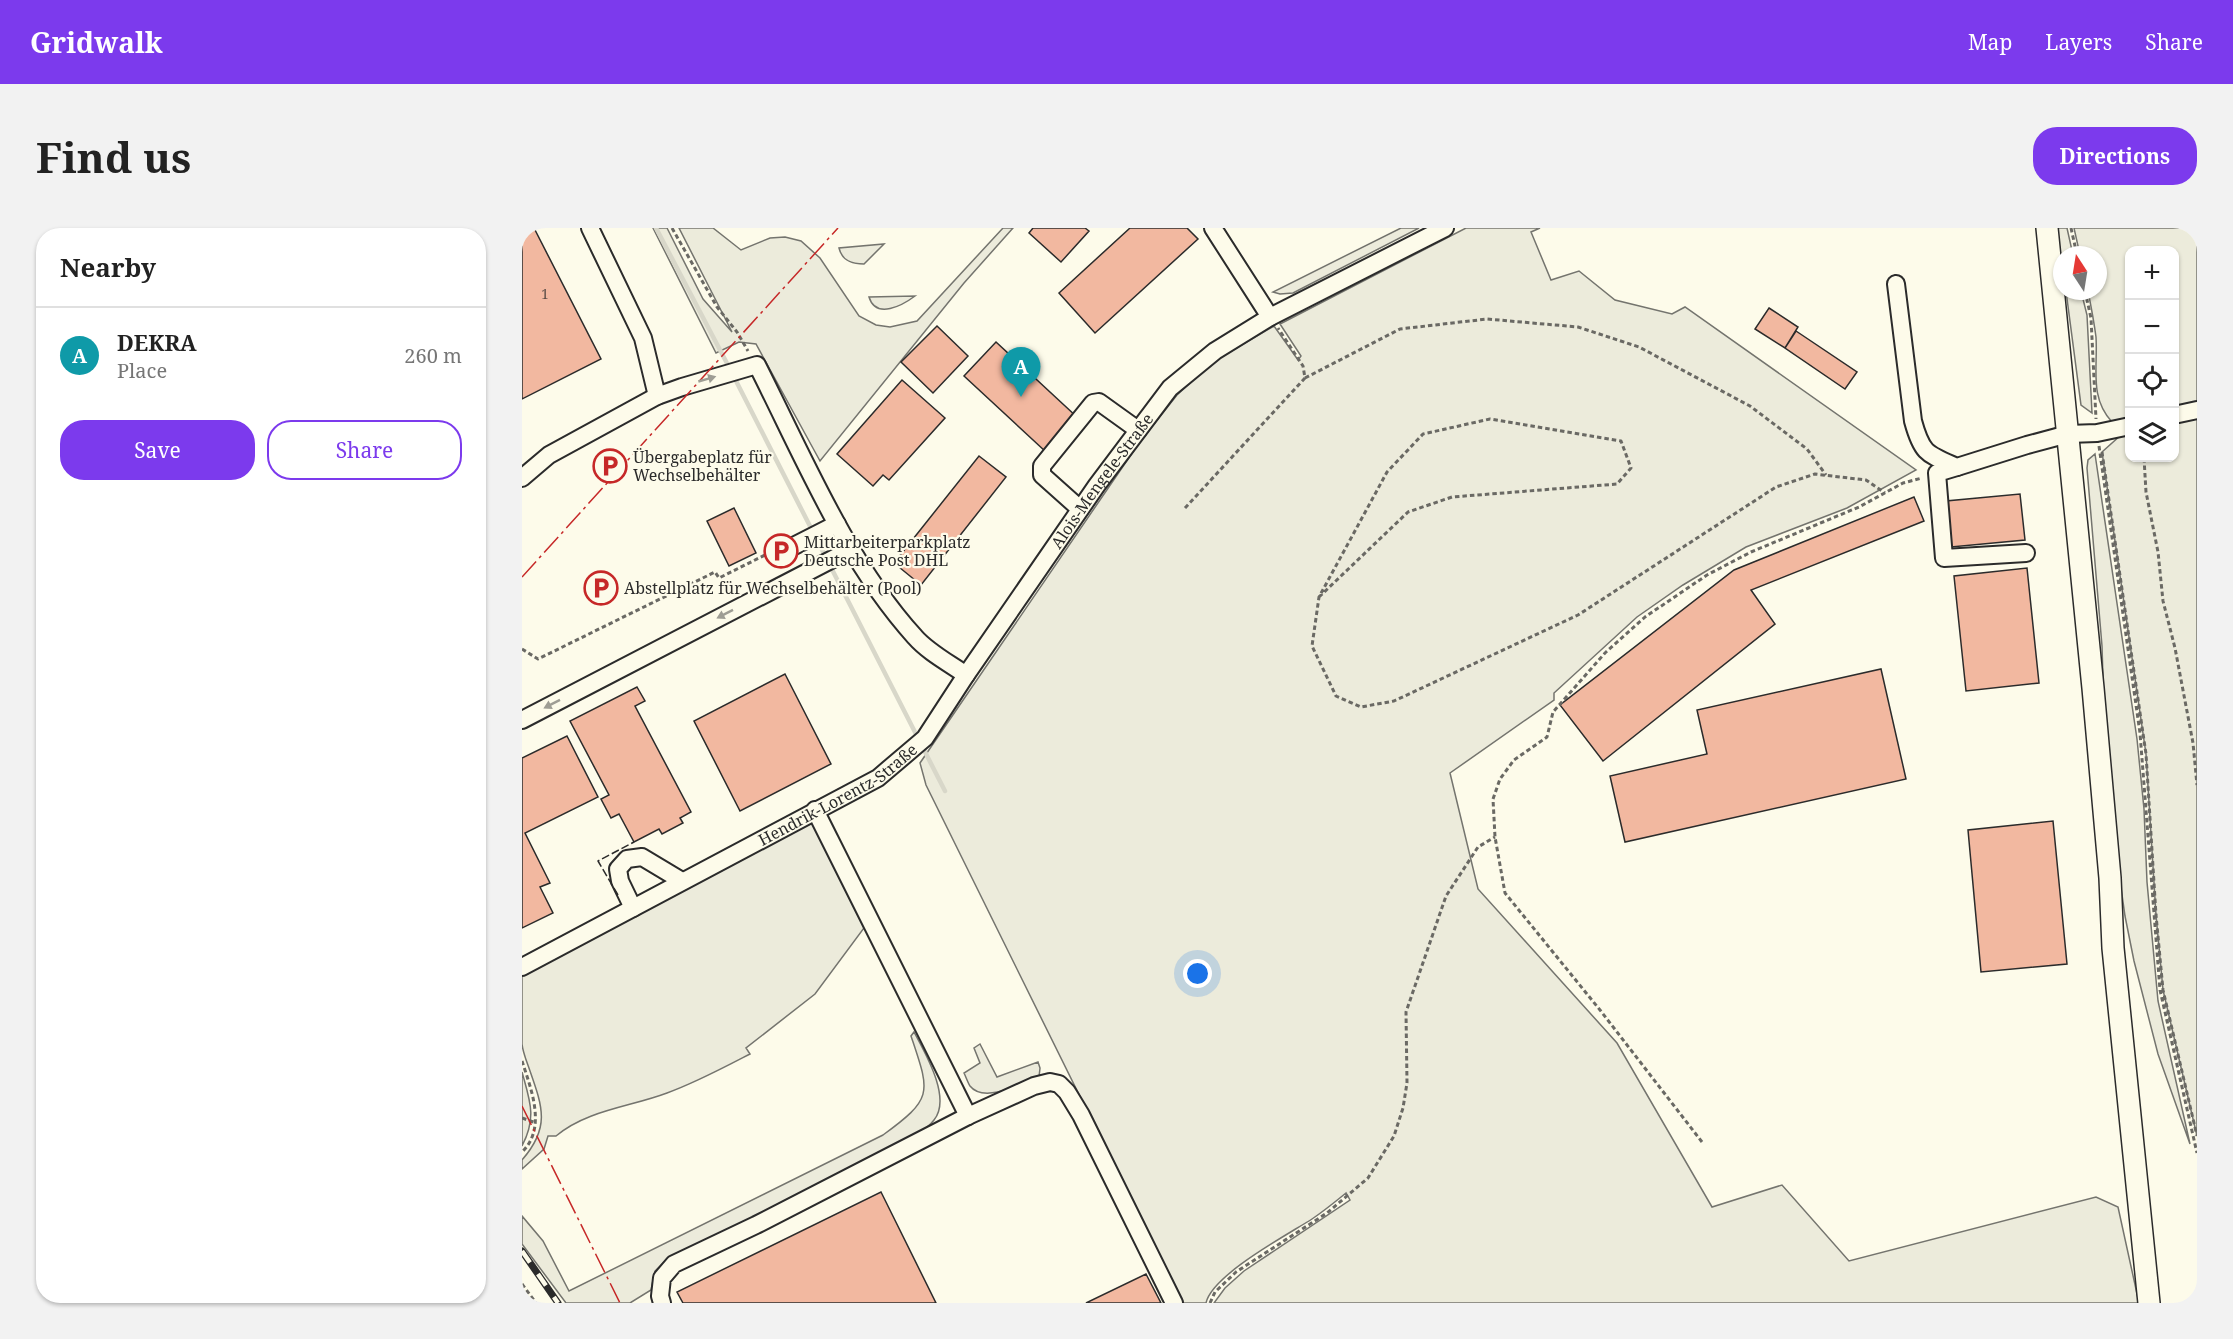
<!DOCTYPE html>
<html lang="en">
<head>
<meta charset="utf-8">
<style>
	:root { --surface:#fff; --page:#f2f2f2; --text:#222; --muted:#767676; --line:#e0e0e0; --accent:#7c3aed }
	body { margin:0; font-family:"Noto Serif",serif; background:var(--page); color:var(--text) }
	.controls { position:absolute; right:18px; top:18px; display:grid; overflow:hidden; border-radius:12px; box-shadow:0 2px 4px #0004 }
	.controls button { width:54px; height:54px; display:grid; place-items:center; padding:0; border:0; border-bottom:2px solid var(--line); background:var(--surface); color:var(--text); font:30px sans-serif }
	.compass { position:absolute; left:1531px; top:18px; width:54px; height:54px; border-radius:50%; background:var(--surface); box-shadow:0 2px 4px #0004; rotate:348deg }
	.you { position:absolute; left:676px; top:746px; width:21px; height:21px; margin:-15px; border:4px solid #fff; border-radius:50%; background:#1a73e8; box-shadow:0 0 0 9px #1a73e833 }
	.badge { display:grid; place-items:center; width:39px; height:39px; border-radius:50%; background:var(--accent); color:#fff; font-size:20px; font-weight:700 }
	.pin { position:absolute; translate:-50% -50px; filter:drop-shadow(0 2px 3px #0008) }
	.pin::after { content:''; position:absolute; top:32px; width:21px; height:18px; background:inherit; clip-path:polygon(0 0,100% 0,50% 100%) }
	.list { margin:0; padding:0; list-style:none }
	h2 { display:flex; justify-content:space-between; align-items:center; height:78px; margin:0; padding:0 24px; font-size:26px }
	h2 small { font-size:20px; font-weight:400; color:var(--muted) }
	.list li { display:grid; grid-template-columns:39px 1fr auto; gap:18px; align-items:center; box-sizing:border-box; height:96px; padding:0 24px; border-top:2px solid var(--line) }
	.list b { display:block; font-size:22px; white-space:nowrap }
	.list p { margin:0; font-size:20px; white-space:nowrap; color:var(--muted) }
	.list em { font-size:20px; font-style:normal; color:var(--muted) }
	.actions { display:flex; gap:12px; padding:18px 24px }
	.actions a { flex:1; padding:14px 0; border:2px solid var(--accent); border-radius:24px; text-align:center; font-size:21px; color:var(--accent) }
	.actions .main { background:var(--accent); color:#fff }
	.icon { flex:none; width:33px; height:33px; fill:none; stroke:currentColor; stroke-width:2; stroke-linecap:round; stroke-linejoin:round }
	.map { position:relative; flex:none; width:1675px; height:1075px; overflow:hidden; border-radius:24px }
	header { display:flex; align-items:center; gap:36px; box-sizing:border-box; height:84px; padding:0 30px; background:var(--accent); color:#fff }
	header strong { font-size:28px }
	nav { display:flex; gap:33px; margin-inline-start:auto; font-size:21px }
	.intro { display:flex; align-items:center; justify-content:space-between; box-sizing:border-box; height:144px; padding:0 36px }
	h1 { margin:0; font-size:42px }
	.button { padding:15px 27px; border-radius:24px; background:var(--accent); color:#fff; font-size:21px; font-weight:700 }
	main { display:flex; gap:36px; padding:0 36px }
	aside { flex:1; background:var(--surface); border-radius:24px; box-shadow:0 2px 4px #0004 }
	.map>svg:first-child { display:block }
	.green { fill:#ecebdb; stroke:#74746e; stroke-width:1.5 }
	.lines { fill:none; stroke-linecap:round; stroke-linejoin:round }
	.stream { stroke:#d8d7c9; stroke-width:4.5 }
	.building { fill:#f2b8a0; stroke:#2b2b2b; stroke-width:1.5 }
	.minor-casing { stroke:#2b2b2b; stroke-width:20 }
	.major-casing { stroke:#2b2b2b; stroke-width:24 }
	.path { stroke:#6a6964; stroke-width:3; stroke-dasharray:4.5 3; stroke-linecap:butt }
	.minor { stroke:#fdfbea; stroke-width:16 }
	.major { stroke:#fdfbea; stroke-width:21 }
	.rail-casing { stroke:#2b2b2b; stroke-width:7 }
	.rail { stroke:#fdfbea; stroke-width:4.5; stroke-dasharray:14; stroke-linecap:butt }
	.fence { stroke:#2b2b2b; stroke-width:1.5; stroke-dasharray:8 3; stroke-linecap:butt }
	.power { stroke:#c62828; stroke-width:1.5; stroke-dasharray:21 4.5 3 4.5; stroke-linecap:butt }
	.oneway { fill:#9e9d94 }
	.labels { text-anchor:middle; stroke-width:4.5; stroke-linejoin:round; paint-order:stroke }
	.number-label { font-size:14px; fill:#5d4e48 }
	.poi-label { font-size:16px; fill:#2b2b2b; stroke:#fdfbea; text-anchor:start }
	.street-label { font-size:16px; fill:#2b2b2b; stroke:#fdfbea }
</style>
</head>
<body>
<header>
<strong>Gridwalk</strong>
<nav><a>Map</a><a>Layers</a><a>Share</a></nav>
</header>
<div class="intro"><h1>Find us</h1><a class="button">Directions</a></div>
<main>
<aside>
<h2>Nearby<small></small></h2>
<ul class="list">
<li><span class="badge" style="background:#0f9aa8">A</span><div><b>DEKRA</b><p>Place</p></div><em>260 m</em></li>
</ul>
<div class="actions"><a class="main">Save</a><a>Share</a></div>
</aside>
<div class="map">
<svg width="1675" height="1075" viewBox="0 0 1675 1075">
	<rect width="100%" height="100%" fill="#fdfbea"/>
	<path class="green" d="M131,0H145L181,71L210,104L157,0H191L219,22L248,10L263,9L279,13L298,30L337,88L354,97L368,99L395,93L481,0H491L442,55L298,233L234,116L217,114L194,125Z
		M879,0H897L771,65L758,66L751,64Z
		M944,0H1018L1009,4L1029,52L1057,43L1093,72L1150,86L1163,79L1394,242L1325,280L1224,319L1161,357L1115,389L1032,465V472L928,545L956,661L1095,815L1190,979L1260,957L1327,1033L1574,969L1596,979L1617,1075H692L703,1060L722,1043L828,972L824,965C813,974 802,983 790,991C765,1007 690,1047 684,1075H660L404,557L398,535L617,215L655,167L692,133L752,98L776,132L779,128L758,96Z
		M1535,0H1545L1551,27H1540V38Z
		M1552,0H1675V174L1653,179L1652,22H1608L1607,189L1590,194C1567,169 1576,140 1574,109C1572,94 1569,78 1566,63H1576V27H1558Z
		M362,16L342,36C330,36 320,33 317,20Z
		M1544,63H1559L1565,87L1570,185L1559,177Z
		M393,68C381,77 354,92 347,69Z
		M1675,190V908L1641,762L1634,687L1624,526L1580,224L1599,207L1607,206L1608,230H1652L1653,195Z
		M1573,226L1615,511L1622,581L1625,654L1636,773L1668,916L1636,826L1612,733L1603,688L1595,631L1582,483L1580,418L1565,240L1566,232Z
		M289,593L342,700L293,766L224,820L228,826C201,840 173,855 145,865C108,879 65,882 34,908H26L22,921L0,941V932C28,900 21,880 8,843C5,834 1,825 0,816C0,793 0,769 0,747Z
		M392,804C403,825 430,870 412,892C405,902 392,908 382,915L143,1033L133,1043L129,1062L108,1075H44L0,1016V988L21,1013L47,1063L361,907C412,870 408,865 389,808Z
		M458,816L475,849L516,834L518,840L517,849C501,855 462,876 448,858C446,855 444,849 442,845L458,835L452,820Z
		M0,844C8,873 15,889 0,918Z"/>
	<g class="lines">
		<path class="stream" d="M134,0L208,141
			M212,149L291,304
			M295,312L396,510
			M400,518L423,563"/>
	</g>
	<path class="building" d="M0,0H12L79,131L0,171Z
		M511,0H563L567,3L539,34L507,5Z
		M608,0H665L676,11L573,105L537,65Z
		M1247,80L1276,99L1263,120L1233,101Z
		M415,98L446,128L411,165L379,134Z
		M1274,103L1335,144L1323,161L1263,120Z
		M474,114L556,190L524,224L442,148Z
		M380,152L423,190L367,252L361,247L351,258L315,226Z
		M457,228L484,249L399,357L372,335Z
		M1498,266L1503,312L1429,319L1424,273Z
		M1392,269L1402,293L1229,362L1253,396L1081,533L1038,477L1212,342Z
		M212,280L234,325L207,338L185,293Z
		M1505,340L1517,455L1444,463L1432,348Z
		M1359,441L1384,551L1103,614L1088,548L1185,526L1175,482Z
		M263,446L309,536L218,583L172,493Z
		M115,459L123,473L113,478L169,584L158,590L161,595L140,606L137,601L112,614L97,586L89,590L79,571L87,567L48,493Z
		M45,508L76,569L3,605L28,655L18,659L31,685L0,700V530Z
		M1531,593L1545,736L1459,744L1446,602Z
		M359,964L414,1075H161L155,1064Z
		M624,1046L639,1075H564Z"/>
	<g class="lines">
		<g class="minor-casing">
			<g id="minor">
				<path d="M68,0L121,110L135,168"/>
				<path d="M691,0L748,89"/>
				<path d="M1374,56L1391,193C1400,226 1405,226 1435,239L1505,217L1546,206L1575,205L1608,198"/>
				<path d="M1652,187L1675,182"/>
				<path d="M1435,239L1415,245L1422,330L1504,325"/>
				<path d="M0,250L27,227L135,168L160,159L235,137C281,228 324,333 393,409C406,424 427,435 444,447"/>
				<path d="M558,281L520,247V238L571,175L577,174L616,202"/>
				<path d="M262,323L315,296"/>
				<path d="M0,492L330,321"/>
				<path d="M293,582L446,888"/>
				<path d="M111,680L98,653L96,641L105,631L120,629L160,653"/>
				<path id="s1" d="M0,739L356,550L403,510L444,447L575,257L648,160L693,123L748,89L923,0"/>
				<path d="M140,1075L138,1068L140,1050L152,1036L234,997L446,888L512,858L528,854L537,856L545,864L559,887L652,1075"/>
			</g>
		</g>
		<g class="major-casing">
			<path id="major" d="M1525,0L1571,460L1588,650L1591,720L1627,1075"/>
		</g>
		<path class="path" d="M150,0L195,79L215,104L226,123
			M1549,0L1555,27
			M1563,63L1569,90L1574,191
			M783,150L878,101L965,91L1056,99L1117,119L1228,178L1285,221L1304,247
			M1577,218L1618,505L1638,762L1675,925
			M1580,224L1624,526L1634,687L1641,762L1675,908
			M1622,230L1624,264L1636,324L1641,373L1653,420L1671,515L1675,557
			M663,280L783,150L781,138L756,100
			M797,369L886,284L930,269L1095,256L1109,240L1099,213L968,191L901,206L865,244L797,369L790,418L814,468L839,479L872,473L1056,387L1254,259L1293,246L1344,252L1363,265
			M0,421L16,431L193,344L197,350L247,325
			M0,833C9,861 25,900 0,924
			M0,890L14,895
			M1180,914L1078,782L983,665L973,609L971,571L978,551L992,532L1025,509L1031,484L1083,425L1123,389L1185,347L1229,324L1337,279L1381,255L1400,250
			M0,1056L14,1075
			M688,1075L693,1064L714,1044L805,985L846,950L872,908L881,880L885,855L884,784L924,668L956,619L973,609"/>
		<use href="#minor" class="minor"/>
		<use href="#major" class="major"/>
		<g class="rail-casing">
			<path id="rail" d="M0,1023L36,1075"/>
		</g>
		<use href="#rail" class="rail"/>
		<path class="fence" d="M96,667L76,633L112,614"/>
		<path class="power" d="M0,349L316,0
			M0,878L98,1075"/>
	</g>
	<defs><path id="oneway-solid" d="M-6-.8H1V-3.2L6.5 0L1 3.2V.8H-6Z" transform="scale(1.5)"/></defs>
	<g class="oneway">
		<use href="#oneway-solid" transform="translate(185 151) rotate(-16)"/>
		<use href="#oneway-solid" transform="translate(203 386) rotate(153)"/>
		<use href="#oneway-solid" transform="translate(30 476) rotate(153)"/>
	</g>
	<defs>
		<g id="parking-ring" transform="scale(1.725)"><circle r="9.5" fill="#fdfbea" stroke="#c62828" stroke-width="1.5"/><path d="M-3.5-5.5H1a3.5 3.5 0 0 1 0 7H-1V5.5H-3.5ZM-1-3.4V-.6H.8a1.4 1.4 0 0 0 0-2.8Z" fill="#c62828"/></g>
	</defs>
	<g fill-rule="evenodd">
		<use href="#parking-ring" x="88" y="238"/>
		<use href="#parking-ring" x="259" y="323"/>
		<use href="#parking-ring" x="79" y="360"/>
	</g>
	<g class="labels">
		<g class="number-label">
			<text x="23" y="71">1</text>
		</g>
		<g class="poi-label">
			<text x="111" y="235">Übergabeplatz für<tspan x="111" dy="18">Wechselbehälter</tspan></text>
			<text x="282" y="320">Mittarbeiterparkplatz<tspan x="282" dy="18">Deutsche Post DHL</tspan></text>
			<text x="102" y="366">Abstellplatz für Wechselbehälter (Pool)</text>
		</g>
		<g class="street-label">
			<text dy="6" stroke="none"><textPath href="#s1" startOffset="777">Alois-Mengele-Straße</textPath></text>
			<text dy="6" stroke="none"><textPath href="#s1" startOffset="360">Hendrik-Lorentz-Straße</textPath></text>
		</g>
	</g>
</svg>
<div class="controls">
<button>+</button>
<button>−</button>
<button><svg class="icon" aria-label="locate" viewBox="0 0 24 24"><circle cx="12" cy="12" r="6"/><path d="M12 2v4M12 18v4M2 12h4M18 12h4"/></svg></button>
<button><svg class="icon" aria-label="layers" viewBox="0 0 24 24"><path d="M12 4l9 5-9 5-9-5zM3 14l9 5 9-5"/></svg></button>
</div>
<svg class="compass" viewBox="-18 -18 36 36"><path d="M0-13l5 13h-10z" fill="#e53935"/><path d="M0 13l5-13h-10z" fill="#767676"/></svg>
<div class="you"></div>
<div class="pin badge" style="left:499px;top:169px;background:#0f9aa8">A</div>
</div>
</main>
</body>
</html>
